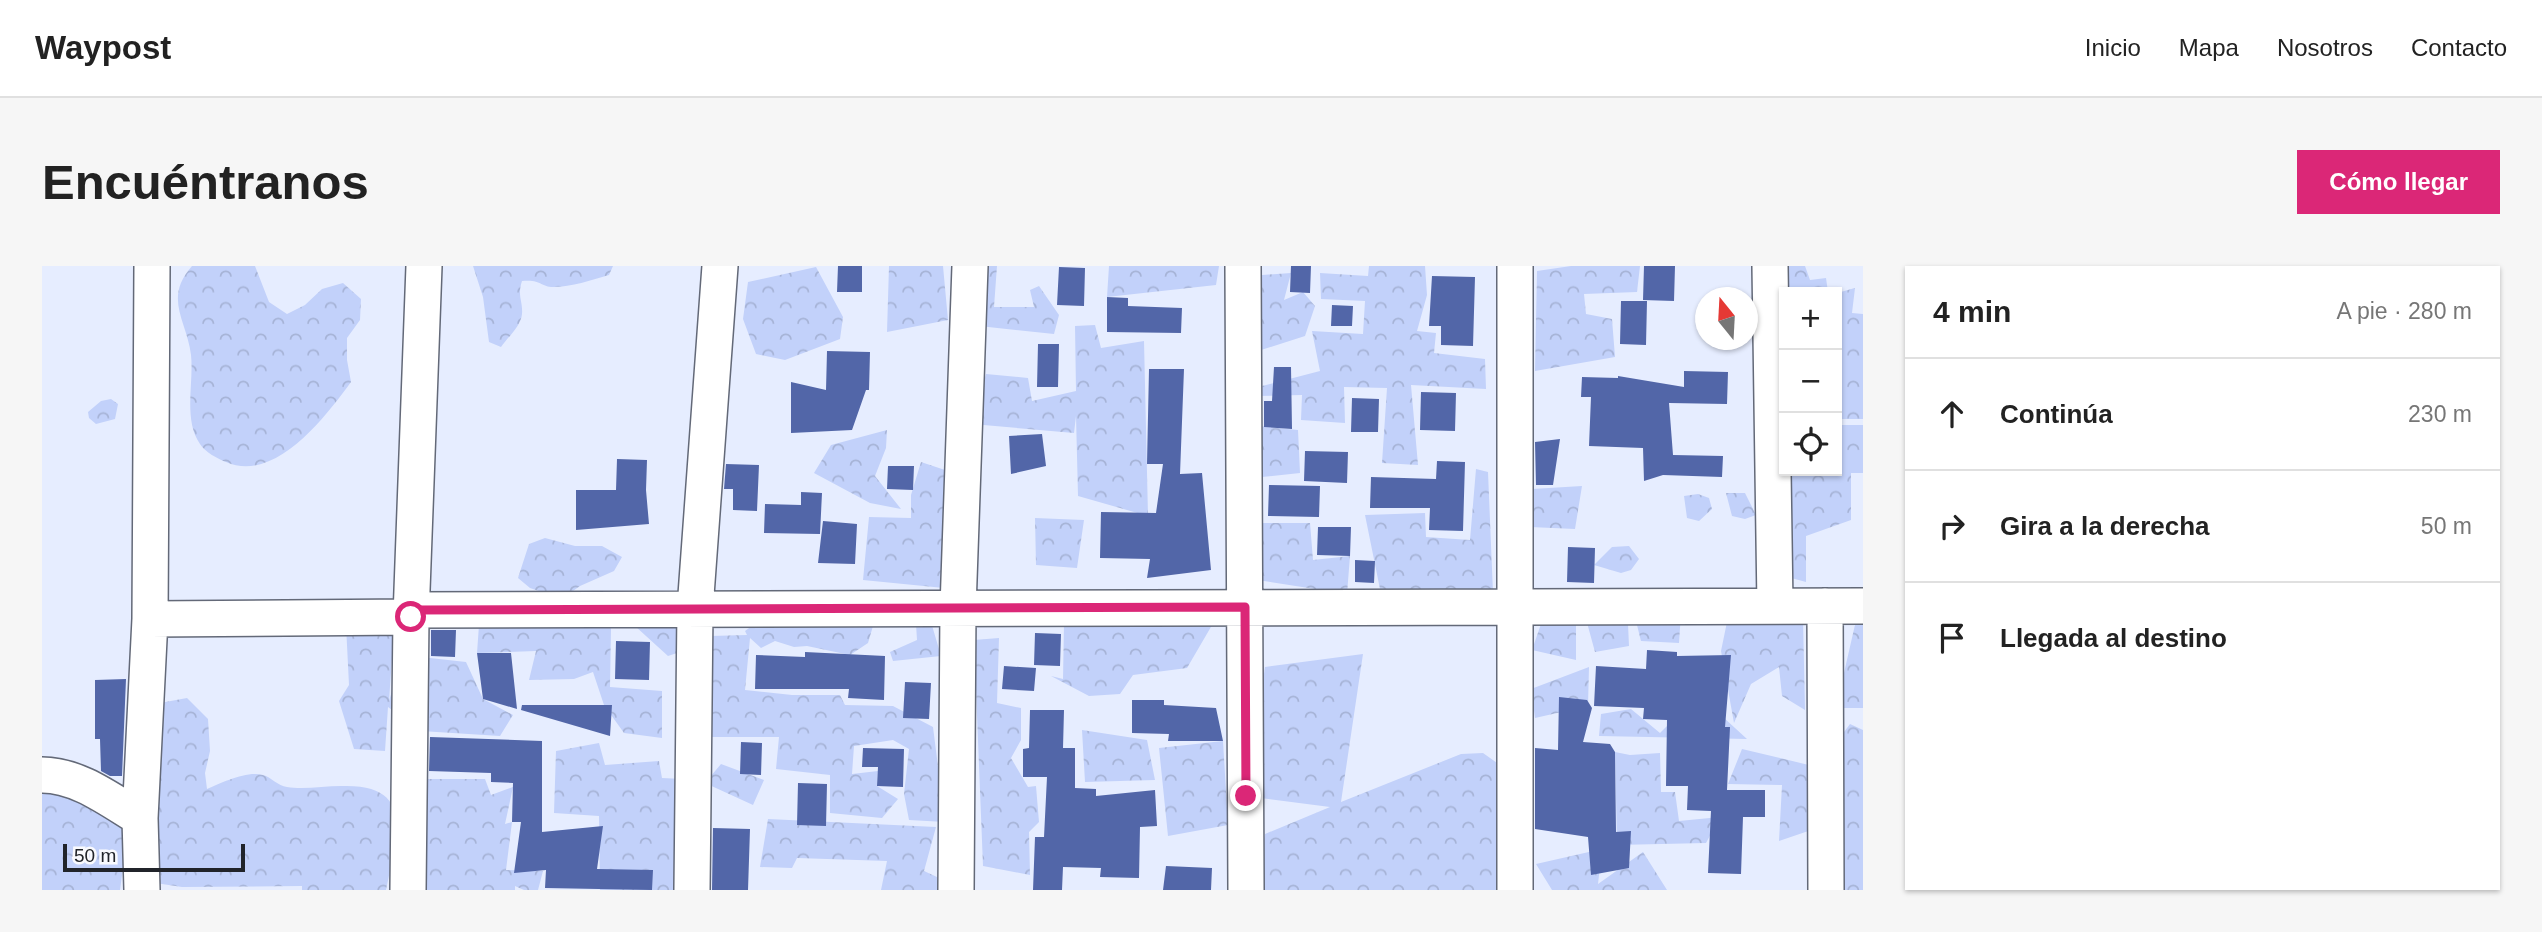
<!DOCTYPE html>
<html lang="es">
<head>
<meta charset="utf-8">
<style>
	:root { --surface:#fff; --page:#f6f6f6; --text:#222; --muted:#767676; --line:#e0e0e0; --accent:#db2777 }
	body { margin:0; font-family:Helvetica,sans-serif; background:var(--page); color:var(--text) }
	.controls { position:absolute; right:21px; top:21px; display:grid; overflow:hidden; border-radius:0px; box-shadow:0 2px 5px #0004 }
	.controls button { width:63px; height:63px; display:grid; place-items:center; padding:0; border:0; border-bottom:2px solid var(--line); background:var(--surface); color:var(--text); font:35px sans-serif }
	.compass { position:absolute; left:1653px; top:21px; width:63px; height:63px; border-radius:50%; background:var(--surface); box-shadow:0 2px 5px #0004; rotate:342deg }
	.scale { position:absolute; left:21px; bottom:18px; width:182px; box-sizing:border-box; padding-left:7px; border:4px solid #21242a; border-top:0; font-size:19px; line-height:24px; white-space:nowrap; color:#21242a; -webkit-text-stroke:5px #f9fafe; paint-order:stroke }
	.stop { position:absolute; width:21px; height:21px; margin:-16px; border:5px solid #db2777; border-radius:50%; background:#fff }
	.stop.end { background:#db2777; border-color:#fff; box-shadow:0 2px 7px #0008 }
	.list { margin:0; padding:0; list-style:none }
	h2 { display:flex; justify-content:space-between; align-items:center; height:91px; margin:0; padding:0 28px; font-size:30px }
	h2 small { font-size:23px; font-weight:400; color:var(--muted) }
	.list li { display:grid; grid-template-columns:46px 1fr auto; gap:21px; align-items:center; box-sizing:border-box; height:112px; padding:0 28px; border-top:2px solid var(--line) }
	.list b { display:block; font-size:26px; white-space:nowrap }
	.list em { font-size:23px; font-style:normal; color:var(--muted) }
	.icon { flex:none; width:38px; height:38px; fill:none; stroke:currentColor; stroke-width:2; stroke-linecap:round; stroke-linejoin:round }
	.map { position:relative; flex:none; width:1821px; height:624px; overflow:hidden; border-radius:0px }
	header { display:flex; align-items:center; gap:42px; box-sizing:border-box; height:98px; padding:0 35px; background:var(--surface); border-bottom:2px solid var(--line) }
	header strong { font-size:33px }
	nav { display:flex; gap:38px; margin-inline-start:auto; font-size:24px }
	.intro { display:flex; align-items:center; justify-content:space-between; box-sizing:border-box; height:168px; padding:0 42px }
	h1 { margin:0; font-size:49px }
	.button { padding:18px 32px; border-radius:0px; background:var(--accent); color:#fff; font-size:24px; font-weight:700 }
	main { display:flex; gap:42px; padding:0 42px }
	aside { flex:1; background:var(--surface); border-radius:0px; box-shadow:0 2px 5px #0004 }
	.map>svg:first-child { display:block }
	.forest { fill:url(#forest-crowns) }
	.building { fill:#5266a8 }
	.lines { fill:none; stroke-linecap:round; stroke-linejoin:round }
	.minor-casing { stroke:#636978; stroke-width:38 }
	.minor { stroke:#fff; stroke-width:35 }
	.route { stroke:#db2777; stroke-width:9 }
</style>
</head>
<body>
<header>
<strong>Waypost</strong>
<nav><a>Inicio</a><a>Mapa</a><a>Nosotros</a><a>Contacto</a></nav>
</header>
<div class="intro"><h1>Encuéntranos</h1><a class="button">Cómo llegar</a></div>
<main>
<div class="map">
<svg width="1821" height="624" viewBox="0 0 1821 624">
	<defs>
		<pattern id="forest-crowns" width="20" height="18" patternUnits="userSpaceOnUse" patternTransform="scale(1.75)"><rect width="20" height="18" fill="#c2d1fa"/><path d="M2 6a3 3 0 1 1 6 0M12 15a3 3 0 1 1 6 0" fill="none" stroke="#a6b3d6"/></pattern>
	</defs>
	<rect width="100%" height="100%" fill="#e6edff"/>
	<path class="forest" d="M150,0H213L227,36L245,48L263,39L280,23L301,17L319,33L318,54L305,72V94L309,116C284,150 233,218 184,196C176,193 163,186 158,178C141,154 152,117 149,89C145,54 121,33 150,0Z
		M431,0H571L567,9C549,14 530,21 511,21C499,21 499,13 480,15C475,30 481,35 480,48C479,60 466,71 459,81L447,76L441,31Z
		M847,0H901L906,54L845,66Z
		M943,0H955L952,41H992L988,24L997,20L1017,49L1012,68L937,60Z
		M1067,0H1177L1174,19L1065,31Z
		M1327,0H1383L1385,29L1375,65L1394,67L1392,87L1443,93L1444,123L1369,119L1376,199L1340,197L1345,122L1302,121L1303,157L1259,154L1260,129L1215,130L1216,121L1278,105L1270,65L1321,68L1323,35L1279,33L1278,7L1326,10Z
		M1529,0H1598L1595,26L1542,28L1544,48L1570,53L1573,91L1493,105L1495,5Z
		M1747,0H1763L1768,14L1784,12L1786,26H1747Z
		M774,1L801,51L798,73L743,94L714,88L701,53L706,16Z
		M1249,7L1242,34L1261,26L1273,40L1263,70L1216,85L1207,10Z
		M1813,22L1810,47L1821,48V153H1795V27Z
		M1053,59L1059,82L1102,75L1106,250L1036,230L1034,150L1032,167L930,158L944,108L986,112L990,135L1034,125L1033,60Z
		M69,133L76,138L73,153L54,158L47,152L46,146L59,135Z
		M1795,159H1821V207H1809V254L1764,270V316L1742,310L1746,205H1795Z
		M1217,160L1256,164L1258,207L1220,211Z
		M845,164L844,182L833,210L859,243L828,237L772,207L789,179Z
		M879,196L912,207L902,322L821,314L827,251L869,252V229Z
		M1434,203L1446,206L1451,327L1339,328L1323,249L1383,247L1384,271L1428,274Z
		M1540,220L1533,263L1488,261L1490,223Z
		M1684,227H1703L1714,249L1703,253L1690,250Z
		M1656,228L1667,232L1670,243L1657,255L1645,252L1642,230Z
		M993,252L1042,254L1035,302L994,299Z
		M1221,257H1268L1271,294L1308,290L1305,328L1203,312Z
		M503,272L533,280H560L580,291L572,305L538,320L521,332L560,330L569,363L568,421L620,425V472L582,467L562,439L551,406L532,413L487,414L494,385L435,387L437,359L517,332L488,322L476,312L487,278Z
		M1587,280L1597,293L1589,304L1579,307L1552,299L1570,281Z
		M653,343L644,384L626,390L593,360Z
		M1639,347L1637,377L1599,375L1593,351Z
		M1815,350H1821V442H1794Z
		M1544,353L1586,358L1587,380L1553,386Z
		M1761,353L1763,444L1740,430L1737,401L1709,418L1692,457L1679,385L1685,356Z
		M718,354L831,360L826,377L808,389L765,380L752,381L733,375L719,382L708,372L703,424L750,429H798L803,439L851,440L891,461L903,556L867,554L862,528L867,483L851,474L812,480L810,508L836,505L835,520L856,533L840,552L788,547V509L734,503L737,471H666L668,370L705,369L703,365Z
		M1173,354L1145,402L1091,409L1078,428L1047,430L1009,410L1021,413L1022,358Z
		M1500,355L1534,357V394L1490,384Z
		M889,356L899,390L851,395L848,386L875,374L874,358Z
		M304,359L352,364L347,435L361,389L424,396L441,433L471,449L458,470L379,465L346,441L343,485L312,483L297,435L307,419Z
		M957,372L955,437L979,442V474L969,492L986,521L994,520L997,556L987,566L988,609L941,600L932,374Z
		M1321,388L1299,536L1419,488L1441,487L1465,504V624H1217L1215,615L1223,568L1288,541L1204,530L1223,401Z
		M1547,401L1546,440L1493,452L1489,423Z
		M145,432L166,453L168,485L163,507L165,523C179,517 205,504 221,509C229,511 236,520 245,521C261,524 282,520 299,520C376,517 354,573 344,624H260V620L140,621L100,615L82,595L78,624H0V525L24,510L75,545L118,437Z
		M1589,443L1618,467L1634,451H1681L1705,473L1557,470L1559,448Z
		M1808,458L1821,464V624H1792L1790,482Z
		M1040,464L1105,474L1113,514L1043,516Z
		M1181,475L1186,559L1126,570L1117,482Z
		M557,477L563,499L617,495L620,512L641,513L634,624H558L557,550L512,547L514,485Z
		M1700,483L1771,500L1784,559L1737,575L1740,519L1686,518Z
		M1573,486L1588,489L1618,487L1619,526H1633L1637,555L1678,551L1664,577L1575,579Z
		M679,498L722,514L711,539L663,517Z
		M373,513H443L449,529L471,521L463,558L470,556L464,604L501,605L496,624H482L473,620V624H377Z
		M726,553L894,561L882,605L895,611L897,624H839L845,595L755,592L750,602L718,601Z
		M1560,583L1556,618L1601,586L1625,624H1510L1494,598Z"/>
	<path class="building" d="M796,0H820V26H795Z
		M1249,0H1269L1268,27L1248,26Z
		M1602,0H1633L1632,35L1601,34Z
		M1017,1L1043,2L1042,40L1015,39Z
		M1390,10L1433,11L1431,80L1399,79V60H1387Z
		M1065,31L1086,32V40L1140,42L1139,67L1065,66Z
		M1579,35H1605L1604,79L1578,78Z
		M1290,39L1311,40L1310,60H1289Z
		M996,78H1017L1016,121H995Z
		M785,85L828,86L827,124H824L810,164L749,167V116L784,124Z
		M1232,101H1249L1250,163L1222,161V135H1230Z
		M1107,103H1142L1138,208L1160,207L1169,304L1105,312L1108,293L1058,292L1059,246L1114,247L1121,198H1105Z
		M1642,105L1686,106L1685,138L1627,137L1631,189L1681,190L1680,211L1621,209L1602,215L1601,182L1547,180L1549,131H1539L1540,111L1576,112V110L1642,121Z
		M1379,126L1414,127L1413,165L1378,164Z
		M1310,132L1337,133L1336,166H1309Z
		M1000,168L1004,200L969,208L967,170Z
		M1518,173L1511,219H1494L1493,176Z
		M1263,185L1306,186L1305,217L1262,215Z
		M575,193L605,194L604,224L607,258L534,264V224H574Z
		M1395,195L1423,196L1421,265L1387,264L1388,242H1328L1329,211L1394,213Z
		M684,198L717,199L715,245L691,244V223H682Z
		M846,200H872L871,224L845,223Z
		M1227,219L1278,220L1277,251L1226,250Z
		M759,226L780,227L778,268L722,267L723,238L759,239Z
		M781,255L815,258L813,298L776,297Z
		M1276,261H1309L1308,290L1275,289Z
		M1526,281L1553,282L1552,317L1525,316Z
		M1313,294L1333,295L1332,317L1313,316Z
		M389,364H414L413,391L389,390Z
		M993,367L1019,368L1018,400L992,399Z
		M574,375L608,376L607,414L573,413Z
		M1605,384L1635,386V390L1689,389L1683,461H1688L1685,524H1723V551H1701L1699,608L1666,607L1669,545L1645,544L1646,520H1624L1625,454L1601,453L1602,442L1552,440L1554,400L1604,403Z
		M763,386L843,390L842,434L806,432L807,423H713L714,389L763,391Z
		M435,387H469L475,443L441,433Z
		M962,400L994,402L992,425L960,423Z
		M84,413L80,510H68L59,505L58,473H53V414Z
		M863,416L889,417L887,453L861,452Z
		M1517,431L1545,434L1550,442L1541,476L1568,478L1573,486L1574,566L1589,565L1587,602L1549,609L1546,571L1493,563V482L1516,484Z
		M1090,434H1122V439L1174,442L1181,475H1126L1127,468L1090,467Z
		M480,439H570L568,470L479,444Z
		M988,444H1022L1021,482H1033V522L1054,523V530L1113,524L1115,560L1098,561L1097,612L1058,611L1059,602L1021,601L1020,624H991L993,571H1002L1005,511H981V483L987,482Z
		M388,471L500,475V566L561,560L555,603L611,604L610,624L503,622L504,604L472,607L479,556H470L471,517L449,516V507L387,505Z
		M699,476L720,477L719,509L698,508Z
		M821,482L862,483L861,521L835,520L836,501H820Z
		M756,517L785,518L784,560L755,559Z
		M671,562L708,563L706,624H670Z
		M1124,600L1170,602L1169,624H1121Z"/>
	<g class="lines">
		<g class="minor-casing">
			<path id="minor" d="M1201,0L1204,624
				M1473,0V624
				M1728,0L1733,340
				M1783,340L1784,624
				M369,344L1821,340
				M108,353L369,351
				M0,509C36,509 68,534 98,552
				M100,624L98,552L108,353L110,0
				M366,624L369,351L382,0
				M650,624L653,343L678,0
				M914,624L916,342L928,0"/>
		</g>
		<use href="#minor" class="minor"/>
	</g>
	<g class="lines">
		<path class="route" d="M369,351V344L1203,341L1204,530"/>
	</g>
</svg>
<div class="controls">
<button>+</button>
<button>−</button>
<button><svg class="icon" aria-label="locate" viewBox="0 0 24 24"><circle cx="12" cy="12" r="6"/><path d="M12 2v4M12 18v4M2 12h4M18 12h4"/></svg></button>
</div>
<svg class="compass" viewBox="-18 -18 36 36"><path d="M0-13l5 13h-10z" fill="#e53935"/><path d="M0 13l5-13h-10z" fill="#767676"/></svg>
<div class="scale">50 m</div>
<div class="stop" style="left:369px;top:351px"></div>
<div class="stop end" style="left:1204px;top:530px"></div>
</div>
<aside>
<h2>4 min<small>A pie · 280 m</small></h2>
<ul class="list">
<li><svg class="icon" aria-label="ahead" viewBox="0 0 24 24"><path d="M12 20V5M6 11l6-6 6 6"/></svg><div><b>Continúa</b></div><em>230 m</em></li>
<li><svg class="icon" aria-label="right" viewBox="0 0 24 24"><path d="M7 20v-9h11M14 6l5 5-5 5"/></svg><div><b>Gira a la derecha</b></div><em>50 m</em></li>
<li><svg class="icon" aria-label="arrive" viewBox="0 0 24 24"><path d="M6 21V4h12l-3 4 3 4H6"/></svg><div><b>Llegada al destino</b></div></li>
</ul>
</aside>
</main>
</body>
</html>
